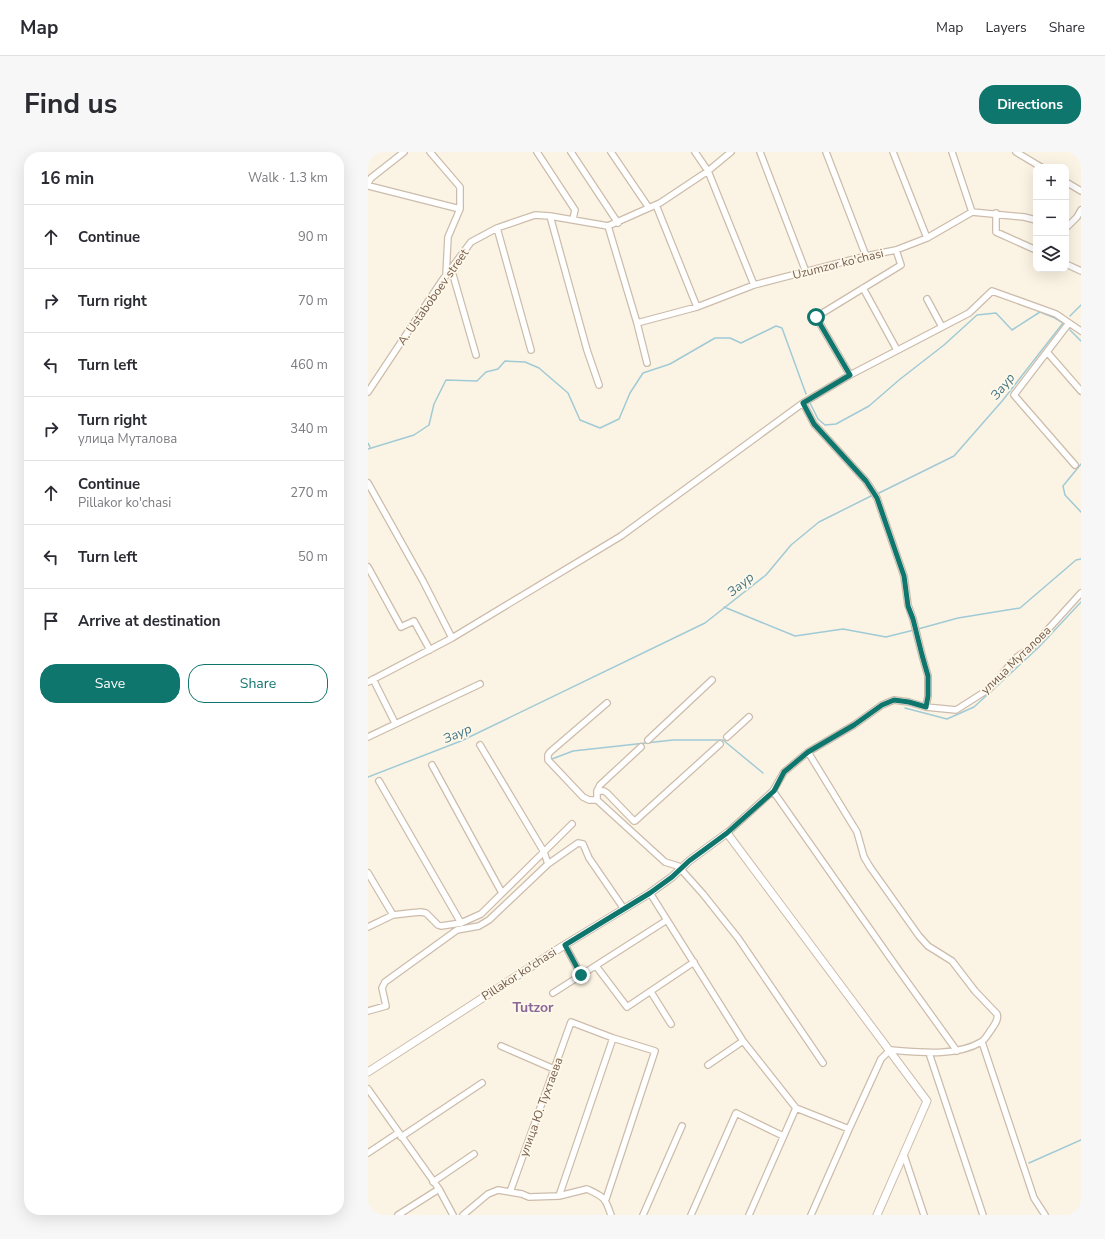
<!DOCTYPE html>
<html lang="en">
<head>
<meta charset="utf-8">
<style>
	:root { --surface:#fff; --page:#f7f7f7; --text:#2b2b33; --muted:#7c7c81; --line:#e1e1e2; --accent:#0f766e }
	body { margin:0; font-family:"Nunito Sans",sans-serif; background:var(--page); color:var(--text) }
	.controls { position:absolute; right:12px; top:12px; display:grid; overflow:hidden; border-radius:8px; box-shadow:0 4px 16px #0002 }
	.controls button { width:36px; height:36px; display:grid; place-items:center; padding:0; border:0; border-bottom:1px solid var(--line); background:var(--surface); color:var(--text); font:20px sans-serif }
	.stop { position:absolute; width:12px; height:12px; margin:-9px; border:3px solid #0f766e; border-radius:50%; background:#fff }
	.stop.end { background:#0f766e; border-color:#fff; box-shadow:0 1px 4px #0008 }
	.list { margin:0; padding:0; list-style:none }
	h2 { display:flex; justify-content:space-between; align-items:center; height:52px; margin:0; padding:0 16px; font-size:17px }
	h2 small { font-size:13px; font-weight:400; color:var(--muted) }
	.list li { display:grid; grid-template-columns:26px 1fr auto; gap:12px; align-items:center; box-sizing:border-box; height:64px; padding:0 16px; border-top:1px solid var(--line) }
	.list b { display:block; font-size:15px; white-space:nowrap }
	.list p { margin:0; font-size:13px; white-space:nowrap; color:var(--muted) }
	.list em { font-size:13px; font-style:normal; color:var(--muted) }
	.actions { display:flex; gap:8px; padding:12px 16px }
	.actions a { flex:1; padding:9px 0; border:1px solid var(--accent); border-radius:16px; text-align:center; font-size:14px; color:var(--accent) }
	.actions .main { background:var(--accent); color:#fff }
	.icon { flex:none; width:22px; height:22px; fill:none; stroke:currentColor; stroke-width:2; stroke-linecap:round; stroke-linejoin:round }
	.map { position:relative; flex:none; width:713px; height:1063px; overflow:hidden; border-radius:16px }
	header { display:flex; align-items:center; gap:24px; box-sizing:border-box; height:56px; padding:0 20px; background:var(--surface); border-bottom:1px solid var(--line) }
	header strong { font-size:19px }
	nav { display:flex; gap:22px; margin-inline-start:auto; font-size:14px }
	.intro { display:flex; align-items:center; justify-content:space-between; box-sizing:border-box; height:96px; padding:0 24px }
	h1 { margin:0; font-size:28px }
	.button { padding:10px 18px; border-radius:16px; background:var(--accent); color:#fff; font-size:14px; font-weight:700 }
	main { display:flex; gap:24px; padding:0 24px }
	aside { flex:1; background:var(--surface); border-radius:16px; box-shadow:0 4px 16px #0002 }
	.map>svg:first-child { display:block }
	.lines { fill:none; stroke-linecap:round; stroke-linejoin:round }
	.stream { stroke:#a0cad6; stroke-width:1.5 }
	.minor-casing { stroke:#cdbcab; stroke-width:8 }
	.tertiary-casing { stroke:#cdbcab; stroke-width:9 }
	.minor { stroke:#fff; stroke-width:5.5 }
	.tertiary { stroke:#fff; stroke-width:7 }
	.route { stroke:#0f766e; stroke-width:5 }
	.labels { text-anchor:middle; stroke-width:3.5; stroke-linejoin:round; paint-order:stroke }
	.street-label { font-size:12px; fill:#735c4b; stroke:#fef8ea }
	.water-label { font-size:13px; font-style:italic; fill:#457786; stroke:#fef8ea }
	.quarter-label { font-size:14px; font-weight:bold; fill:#896696; stroke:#fef8ea }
</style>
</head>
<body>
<header>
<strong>Map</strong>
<nav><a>Map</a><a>Layers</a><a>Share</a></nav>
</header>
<div class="intro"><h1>Find us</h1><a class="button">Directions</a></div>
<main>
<aside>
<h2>16 min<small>Walk · 1.3 km</small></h2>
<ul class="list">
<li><svg class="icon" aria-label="ahead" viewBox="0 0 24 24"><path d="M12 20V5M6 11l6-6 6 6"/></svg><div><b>Continue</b></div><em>90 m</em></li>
<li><svg class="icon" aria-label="right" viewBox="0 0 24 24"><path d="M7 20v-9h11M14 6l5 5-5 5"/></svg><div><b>Turn right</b></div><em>70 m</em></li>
<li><svg class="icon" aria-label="left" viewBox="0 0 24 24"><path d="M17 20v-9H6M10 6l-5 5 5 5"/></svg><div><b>Turn left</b></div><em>460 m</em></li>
<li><svg class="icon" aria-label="right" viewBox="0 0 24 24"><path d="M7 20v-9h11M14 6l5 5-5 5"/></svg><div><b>Turn right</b><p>улица Муталова</p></div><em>340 m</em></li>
<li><svg class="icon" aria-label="ahead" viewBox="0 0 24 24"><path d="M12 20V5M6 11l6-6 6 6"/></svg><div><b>Continue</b><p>Pillakor ko'chasi</p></div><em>270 m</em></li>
<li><svg class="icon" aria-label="left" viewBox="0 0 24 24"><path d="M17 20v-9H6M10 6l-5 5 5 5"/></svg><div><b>Turn left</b></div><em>50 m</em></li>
<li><svg class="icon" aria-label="arrive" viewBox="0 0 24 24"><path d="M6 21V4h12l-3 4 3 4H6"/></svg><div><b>Arrive at destination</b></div></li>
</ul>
<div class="actions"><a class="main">Save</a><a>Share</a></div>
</aside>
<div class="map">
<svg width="713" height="1063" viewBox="0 0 713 1063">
	<rect width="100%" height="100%" fill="#fbf4e4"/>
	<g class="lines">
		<path class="stream" d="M702,164L713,153
			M702,178L713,189
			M442,251L450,267L457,273L468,272L501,254L531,228L576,193L609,163L628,161L644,178L672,160L687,166L695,171L635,248L586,304L509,342
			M0,291L2,295
			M0,297L46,283L61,273L66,252L78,228L109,229L118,220L130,217L137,209L157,210L171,216L200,241L212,268L232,276L251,267L262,241L275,221L302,212L347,186H362L373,191L408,174L414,176L438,242
			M713,312L695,334L697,343L713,360
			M356,455L427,484L475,477L518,485L546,478
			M550,477L590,466L652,456L708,408L713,407
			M537,556L579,567L606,555L671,495L713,450
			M184,607L205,599L305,588H355L395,621
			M0,625L93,589L337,471L398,423L423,393L451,370L505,343
			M661,1011L713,988"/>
		<g class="minor-casing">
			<path id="minor" d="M36,0L3,26L0,31L1,34L92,57
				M62,0L92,35V57L80,85L78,123
				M169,0L207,58L205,67
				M203,0L250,71
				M243,0L281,56
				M327,0L340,19L386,133
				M392,0L438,120
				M458,0L498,104
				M525,0L559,86
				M584,0L604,60
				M648,0L673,15
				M698,30L713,39
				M288,53L329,155
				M628,61V80L668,98
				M182,64L219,198L231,233
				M240,74L269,171L279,211
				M129,76L163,198
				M698,76L709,65L713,58
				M698,112L713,119
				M83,116L108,203
				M495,136L529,198
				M559,147L574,175
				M269,171L329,155L386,133L498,104L528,98L559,86L604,60L656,65L668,68
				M701,171L646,243L707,313
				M679,200L713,239
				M482,223L448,165L533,113L528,98
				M0,240L73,130L103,90L129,76L167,63L182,64L240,74L292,51L340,19L363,0
				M435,251L446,272L498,329L509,346L536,424L540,453L545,467L554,503L560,524V544L558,555
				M0,331L55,429L84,486
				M0,415L33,475L46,469L62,498
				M5,527L27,571
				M0,530L84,486L253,384L435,251L482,223L601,161L624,139L688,162L713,179
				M239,551L182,600L180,603V608L215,645L221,648H229V639L232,633L273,595
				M0,585L112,532
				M359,585L381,565
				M280,588L344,528
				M440,600L489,680L496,705L502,715L551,784L560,794L584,809L607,839L629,862C631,868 626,873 623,878C620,882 617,888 613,890C588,905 550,900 522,898L513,907L481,977L443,1063
				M64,613L134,741
				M11,629L93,771
				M229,639H236L239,641L266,669H267L352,592
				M405,639L530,817L589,899
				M229,648L297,710L310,714L335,742L370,786L455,911
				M359,681L405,639L416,620L440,600L486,573L514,553L526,548L541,550L558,555L588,558L621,537L649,505L664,495L713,441
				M180,712L210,691L215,692L221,706L256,757
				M0,721L25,763
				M282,741L375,889L428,956L481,977
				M0,775L25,763L42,761L53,760L58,761L70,773L73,774L93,771L113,762L204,672
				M197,793L213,823
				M228,814L259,855L326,810
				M283,840L303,872
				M185,841L299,768
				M0,859L18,854L14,836L17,830L89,778L111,774L121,768L180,712L176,700L112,593
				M614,890L666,1046L677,1063
				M133,894L186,917
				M561,901L615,1063
				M340,913L375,889
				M0,937L71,1037L85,1063
				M33,985L114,931
				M0,1001L30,981
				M536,1003L556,1063
				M65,1030L106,1002
				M142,1040L203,870L245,886L287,899L238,1047
				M191,1044L245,886
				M30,1063L71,1037
				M95,1063L120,1042L130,1038L154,1042L161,1045L191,1044L219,1037C236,1045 237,1045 243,1063
				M275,1063L314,974
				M323,1063L368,961L415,984
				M381,1063L428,956"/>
		</g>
		<g class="tertiary-casing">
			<path id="tertiary" d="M0,920L195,794L282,741L304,725L321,709L359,681L559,949L509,1063"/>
		</g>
		<use href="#minor" class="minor"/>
		<use href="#tertiary" class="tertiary"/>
	</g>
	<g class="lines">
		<path class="route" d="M213,823L197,793L282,741L304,725L321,709L359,681L406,639L416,620L440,600L486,573L514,553L526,548L541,550L558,555L560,544V524L554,503L545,467L540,454L536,424L509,346L498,329L446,272L435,251L482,223L448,165"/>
	</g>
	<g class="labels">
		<g class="street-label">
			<text transform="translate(470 112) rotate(-14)" y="4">Uzumzor ko'chasi</text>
			<text transform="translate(65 145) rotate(-55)" y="4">A. Ustaboboev street</text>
			<text transform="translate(648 508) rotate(-44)" y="4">улица Муталова</text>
			<text transform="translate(151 822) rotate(-33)" y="4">Pillakor ko'chasi</text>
			<text transform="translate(173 955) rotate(-70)" y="4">улица Ю. Тухтаева</text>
		</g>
		<g class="water-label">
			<text transform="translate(634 234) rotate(-51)" y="5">Заур</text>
			<text transform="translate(372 432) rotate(-39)" y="5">Заур</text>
			<text transform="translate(89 581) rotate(-23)" y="5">Заур</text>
		</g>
		<g class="quarter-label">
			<text x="165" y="860">Tutzor</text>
		</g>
	</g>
</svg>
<div class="controls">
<button>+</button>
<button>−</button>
<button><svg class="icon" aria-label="layers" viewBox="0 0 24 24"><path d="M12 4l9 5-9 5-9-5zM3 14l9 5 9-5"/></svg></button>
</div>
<div class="stop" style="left:448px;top:165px"></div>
<div class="stop end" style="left:213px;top:823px"></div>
</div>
</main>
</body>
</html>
